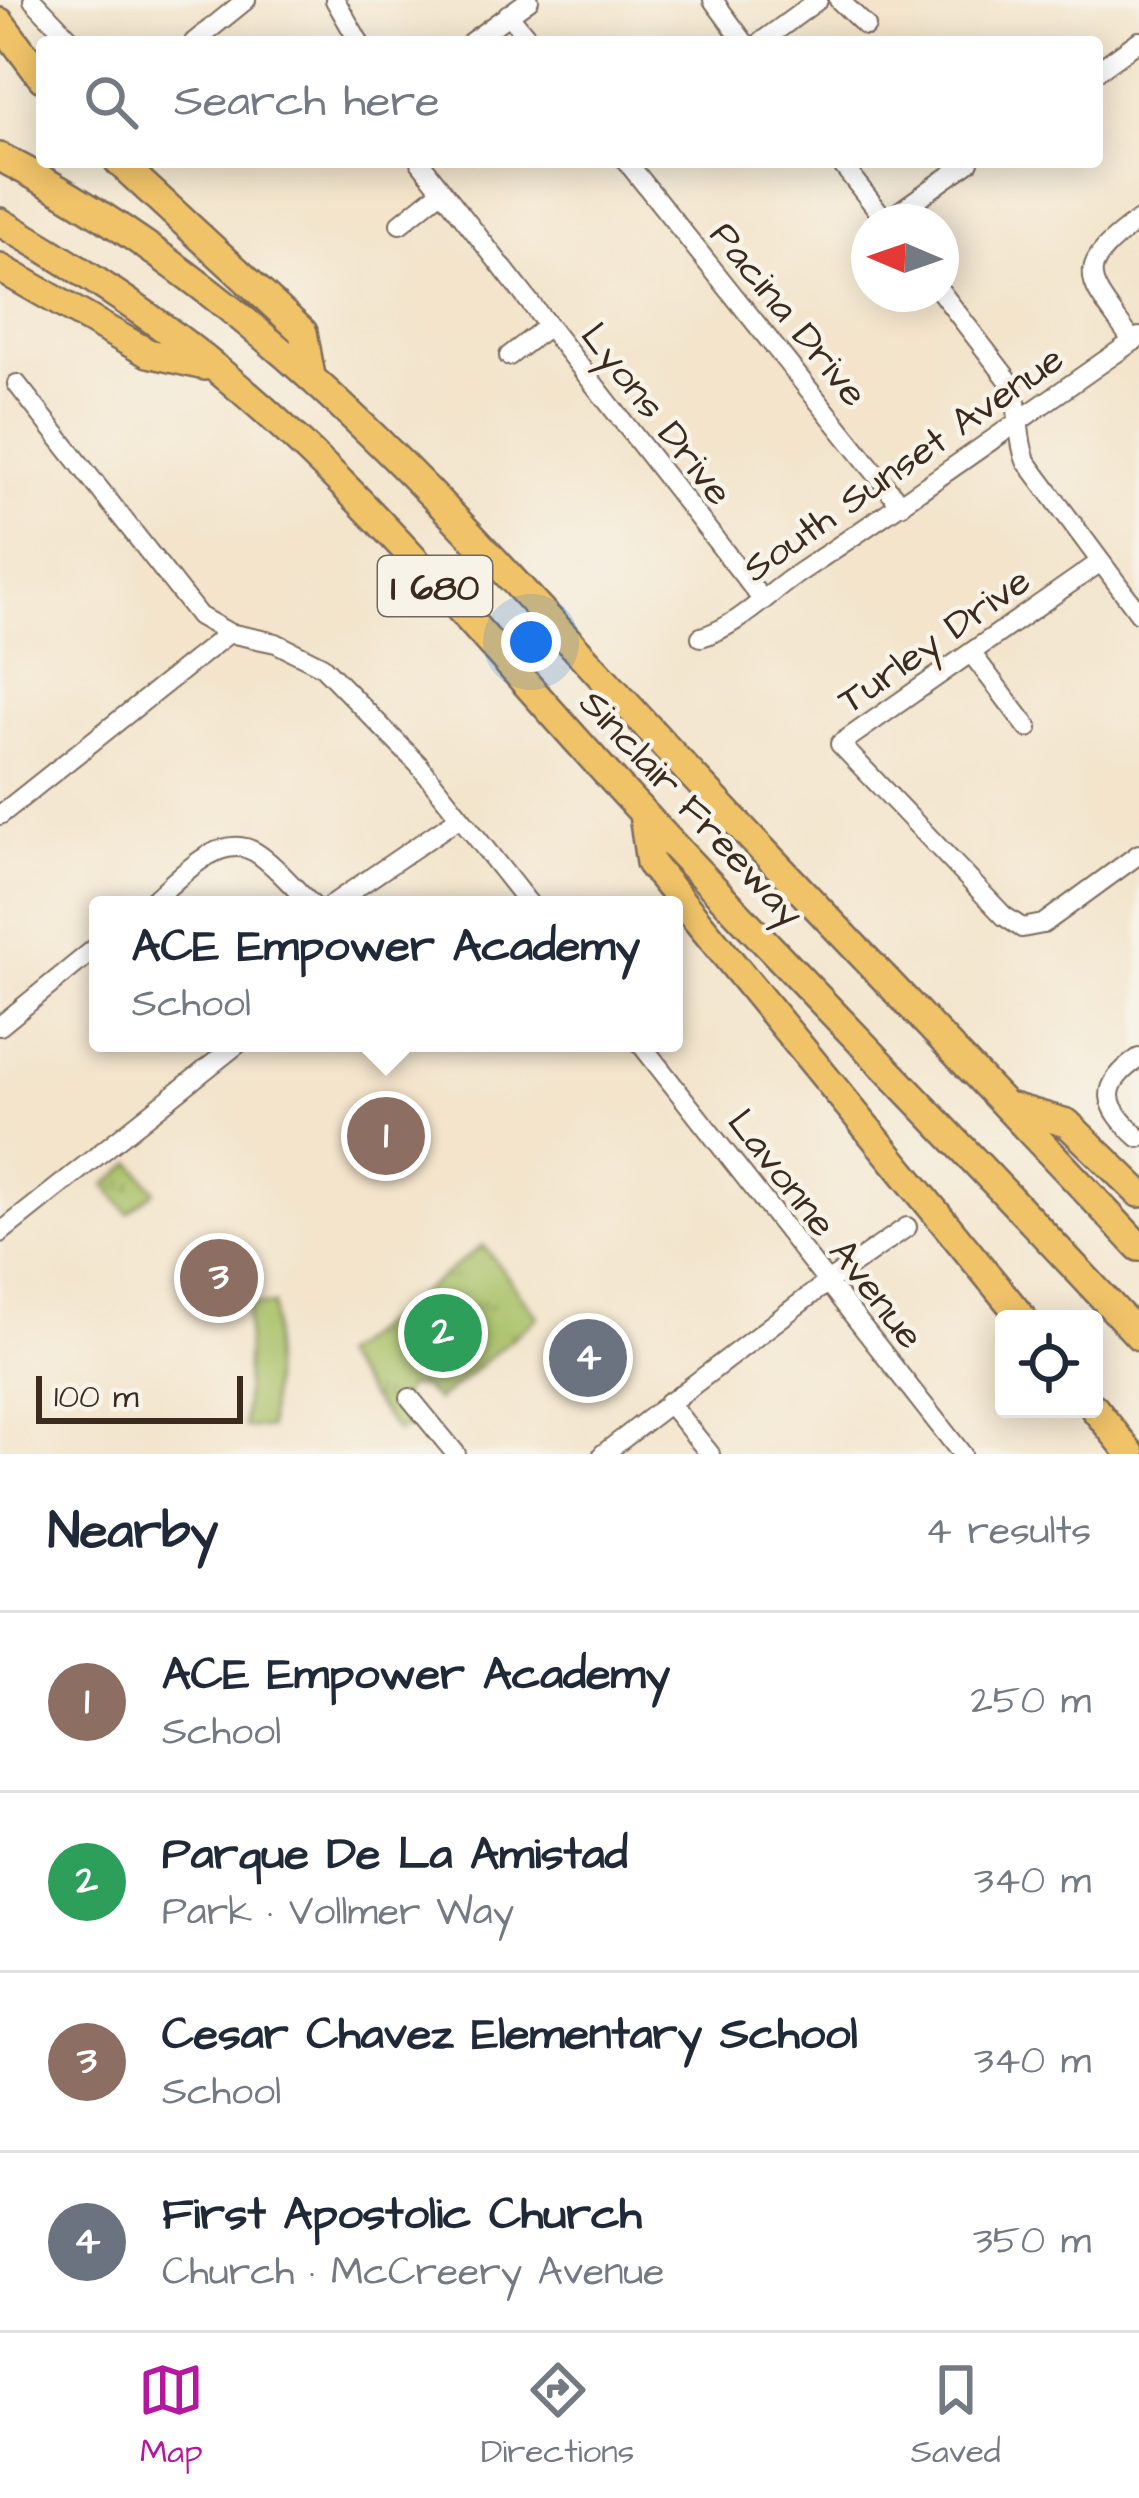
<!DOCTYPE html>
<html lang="en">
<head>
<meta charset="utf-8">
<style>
	:root { --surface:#fff; --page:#f2f2f3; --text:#1f2937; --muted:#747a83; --line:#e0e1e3; --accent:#b5179e }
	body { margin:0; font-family:"Architects Daughter",sans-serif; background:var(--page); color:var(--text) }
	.controls { position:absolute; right:36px; bottom:36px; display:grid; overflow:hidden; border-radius:12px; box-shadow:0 6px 30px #0003 }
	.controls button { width:108px; height:108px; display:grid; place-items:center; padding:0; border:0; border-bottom:3px solid var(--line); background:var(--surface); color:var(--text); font:60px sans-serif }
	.compass { position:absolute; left:851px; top:204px; width:108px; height:108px; border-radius:50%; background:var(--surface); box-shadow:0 6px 30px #0003; rotate:272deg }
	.scale { position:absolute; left:36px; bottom:30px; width:207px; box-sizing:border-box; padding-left:12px; border:6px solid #3b2a1e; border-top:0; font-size:33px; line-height:42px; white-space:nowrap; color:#3b2a1e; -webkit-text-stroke:9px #f7f3e8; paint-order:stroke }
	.you { position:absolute; left:531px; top:642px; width:42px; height:42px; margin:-30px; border:9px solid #fff; border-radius:50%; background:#1a73e8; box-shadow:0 0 0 18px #1a73e833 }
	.badge { display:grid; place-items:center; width:78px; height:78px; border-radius:50%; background:var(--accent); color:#fff; font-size:39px; font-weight:700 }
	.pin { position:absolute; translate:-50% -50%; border:6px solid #fff; box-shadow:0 3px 12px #0006 }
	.popup { position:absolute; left:89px; top:896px; width:594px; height:156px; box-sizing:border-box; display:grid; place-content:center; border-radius:12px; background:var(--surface); filter:drop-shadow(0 3px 9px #0005); font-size:39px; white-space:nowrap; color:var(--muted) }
	.popup b { font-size:45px; color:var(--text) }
	.popup::after { content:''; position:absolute; left:50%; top:100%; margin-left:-24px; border:24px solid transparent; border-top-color:var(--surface) }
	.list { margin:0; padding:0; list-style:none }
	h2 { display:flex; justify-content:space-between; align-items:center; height:156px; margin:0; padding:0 48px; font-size:51px }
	h2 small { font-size:39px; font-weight:400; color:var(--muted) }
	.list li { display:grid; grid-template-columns:78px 1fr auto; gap:36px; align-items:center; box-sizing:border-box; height:180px; padding:0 48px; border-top:3px solid var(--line) }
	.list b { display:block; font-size:45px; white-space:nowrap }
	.list p { margin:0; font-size:39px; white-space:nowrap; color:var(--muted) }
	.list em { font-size:39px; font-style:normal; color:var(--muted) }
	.icon { flex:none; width:66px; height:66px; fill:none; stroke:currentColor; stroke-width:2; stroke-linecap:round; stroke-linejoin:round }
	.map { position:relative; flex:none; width:1139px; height:1454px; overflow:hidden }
	.search { position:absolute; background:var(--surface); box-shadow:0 6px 30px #0003; left:36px; right:36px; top:36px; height:132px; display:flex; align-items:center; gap:30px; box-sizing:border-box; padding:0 42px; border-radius:12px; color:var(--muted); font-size:45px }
	.sheet { height:876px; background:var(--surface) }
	nav { display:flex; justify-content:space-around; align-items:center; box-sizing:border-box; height:168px; border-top:3px solid var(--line); background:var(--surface); font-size:33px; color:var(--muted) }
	nav a { display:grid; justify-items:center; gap:6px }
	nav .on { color:var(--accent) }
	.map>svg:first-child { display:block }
	.green { fill:#a9c167; stroke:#727642; stroke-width:3 }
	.park { fill:url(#park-tufts); stroke:#727642; stroke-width:3 }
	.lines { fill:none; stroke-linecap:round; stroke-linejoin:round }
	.minor-casing { stroke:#7b6b5b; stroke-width:22 }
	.highway-casing { stroke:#7b6b5b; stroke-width:32 }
	.minor { stroke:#fff; stroke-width:18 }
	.highway { stroke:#f0c369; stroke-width:27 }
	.labels { text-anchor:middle; stroke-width:9; stroke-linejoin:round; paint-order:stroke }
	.shield { fill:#f7f3e8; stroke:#73665b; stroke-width:3 }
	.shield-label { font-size:36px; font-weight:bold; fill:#3b2a1e }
	.street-label { font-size:39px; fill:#3b2a1e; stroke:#f7f3e8 }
</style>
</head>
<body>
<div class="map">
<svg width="1139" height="1454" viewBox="0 0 1139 1454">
	<defs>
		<pattern id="park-tufts" width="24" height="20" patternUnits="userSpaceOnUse" patternTransform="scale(3)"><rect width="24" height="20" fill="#a9c167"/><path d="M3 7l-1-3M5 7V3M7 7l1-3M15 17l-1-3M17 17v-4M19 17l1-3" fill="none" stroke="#8b9d54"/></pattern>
	</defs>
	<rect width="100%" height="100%" fill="#f7f3e8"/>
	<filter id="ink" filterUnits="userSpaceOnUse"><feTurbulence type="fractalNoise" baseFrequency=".00833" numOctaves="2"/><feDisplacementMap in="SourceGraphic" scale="24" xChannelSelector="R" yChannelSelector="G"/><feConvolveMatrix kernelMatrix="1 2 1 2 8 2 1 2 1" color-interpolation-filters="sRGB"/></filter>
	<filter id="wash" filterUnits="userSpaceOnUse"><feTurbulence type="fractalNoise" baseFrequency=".004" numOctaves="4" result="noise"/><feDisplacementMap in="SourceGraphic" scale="48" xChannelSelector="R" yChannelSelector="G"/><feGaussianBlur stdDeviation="2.7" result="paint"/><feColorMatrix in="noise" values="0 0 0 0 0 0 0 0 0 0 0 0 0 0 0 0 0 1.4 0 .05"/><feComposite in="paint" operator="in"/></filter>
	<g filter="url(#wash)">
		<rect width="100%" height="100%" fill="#f3e4cb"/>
		<path class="green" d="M248,1304L274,1305L269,1428L244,1427Z"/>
		<path class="park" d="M133,1163L155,1191L128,1213L105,1185Z
			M483,1245L538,1317L437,1401L421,1386L407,1387L399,1401L414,1422L397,1432L339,1356Z"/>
	</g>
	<g filter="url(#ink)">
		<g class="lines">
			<g class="minor-casing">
				<path id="minor" d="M33,0L73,42
					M335,0L359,42
					M713,0L744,42
					M839,0L866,26
					M508,14L531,42
					M194,42L246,0
					M471,42L529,0
					M761,42L818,0
					M1097,71L1139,41
					M420,162L761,598
					M627,162L901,505
					M840,162L887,222
					M886,221L969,162
					M400,224L442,190
					M941,292L1010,382C1021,407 1016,435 1026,461L1139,613
					M1133,342C1089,278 1068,272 1139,220
					M509,356L548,326
					M17,384L199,616L229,633L276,643L322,666L419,765L530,905
					M1099,563L840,744L1004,916L1022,928L1043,924L1139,854
					M701,637C737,627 769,593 800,572C915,496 1026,415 1139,337
					M972,654L1028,728
					M0,815L229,633
					M148,905C174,884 218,830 255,852C275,864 294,889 312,905
					M331,905L460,817
					M0,1026L98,946
					M640,1043L962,1454
					M1139,1058C1097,1086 1104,1107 1139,1138
					M0,1233L239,1043
					M410,1398L456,1454
					M668,1402L710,1454
					M603,1454L829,1281L907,1227"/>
			</g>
			<g class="highway-casing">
				<path id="highway" d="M0,22L42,78
					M0,157C274,298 470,535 676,758C829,922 986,1083 1139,1247
					M119,162L303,332L311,376
					M0,222C76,266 150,314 218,370C376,500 505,666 645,815C808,990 977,1160 1139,1336
					M0,268L148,353L205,366
					M643,814L650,863L1023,1319
					M1012,1107L1067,1123L1139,1193
					M1094,1408L1131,1454"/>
			</g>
			<use href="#minor" class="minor"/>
			<use href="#highway" class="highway"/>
		</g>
	</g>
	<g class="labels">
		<rect class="shield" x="378" y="556" width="114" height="60" rx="9"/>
		<g class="shield-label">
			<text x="435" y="599">I 680</text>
		</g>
		<g class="street-label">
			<text transform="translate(790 313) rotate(51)" y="14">Pacina Drive</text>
			<text transform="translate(658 413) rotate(52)" y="14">Lyons Drive</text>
			<text transform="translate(902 462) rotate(-35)" y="14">South Sunset Avenue</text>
			<text transform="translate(933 639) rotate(-35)" y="14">Turley Drive</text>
			<text transform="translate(693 807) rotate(47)" y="14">Sinclair Freeway</text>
			<text transform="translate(827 1228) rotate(52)" y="14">Lavonne Avenue</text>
		</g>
	</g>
</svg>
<div class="controls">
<button><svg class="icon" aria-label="locate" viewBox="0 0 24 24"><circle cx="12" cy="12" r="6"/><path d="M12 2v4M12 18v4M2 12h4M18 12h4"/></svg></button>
</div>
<svg class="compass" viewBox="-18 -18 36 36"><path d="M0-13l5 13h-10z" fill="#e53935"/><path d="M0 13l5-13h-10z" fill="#747a83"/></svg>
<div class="scale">100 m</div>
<div class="you"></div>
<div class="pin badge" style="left:386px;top:1136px;background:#8d6e63">1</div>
<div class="popup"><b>ACE Empower Academy</b>School</div>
<div class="pin badge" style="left:443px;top:1333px;background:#2e9e5b">2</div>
<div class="pin badge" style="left:219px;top:1278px;background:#8d6e63">3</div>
<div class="pin badge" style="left:588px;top:1358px;background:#6b7280">4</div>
<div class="search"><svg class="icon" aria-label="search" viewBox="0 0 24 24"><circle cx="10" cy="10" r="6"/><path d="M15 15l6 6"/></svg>Search here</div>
</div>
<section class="sheet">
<h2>Nearby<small>4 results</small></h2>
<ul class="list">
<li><span class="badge" style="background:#8d6e63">1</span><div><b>ACE Empower Academy</b><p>School</p></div><em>250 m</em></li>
<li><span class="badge" style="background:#2e9e5b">2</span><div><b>Parque De La Amistad</b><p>Park · Vollmer Way</p></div><em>340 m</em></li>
<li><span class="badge" style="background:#8d6e63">3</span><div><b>Cesar Chavez Elementary School</b><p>School</p></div><em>340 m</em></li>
<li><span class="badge" style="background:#6b7280">4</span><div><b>First Apostolic Church</b><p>Church · McCreery Avenue</p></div><em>350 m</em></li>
</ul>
</section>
<nav>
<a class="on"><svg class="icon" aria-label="map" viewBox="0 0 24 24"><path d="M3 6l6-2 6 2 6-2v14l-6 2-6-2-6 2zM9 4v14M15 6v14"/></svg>Map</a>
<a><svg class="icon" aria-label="directions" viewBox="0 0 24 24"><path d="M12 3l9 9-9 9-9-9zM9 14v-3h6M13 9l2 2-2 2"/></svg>Directions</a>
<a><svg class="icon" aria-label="saved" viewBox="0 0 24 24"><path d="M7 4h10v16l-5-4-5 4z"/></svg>Saved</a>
</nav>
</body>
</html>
